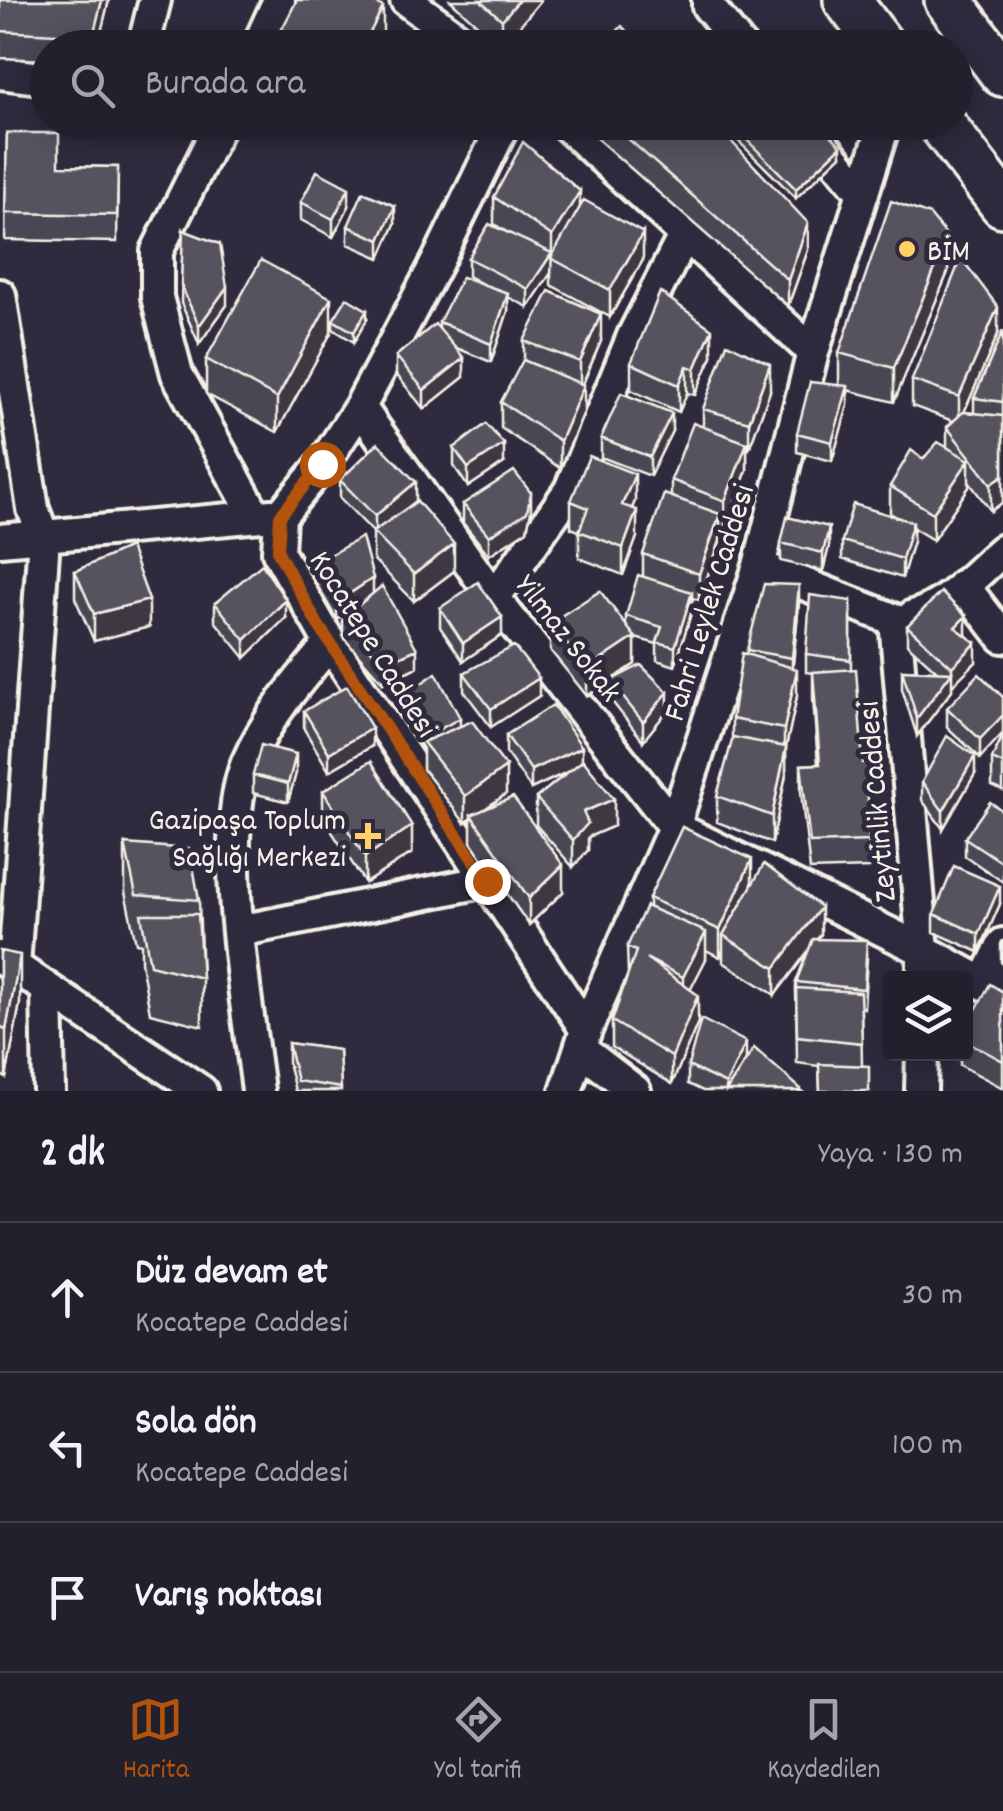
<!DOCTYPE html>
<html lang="tr">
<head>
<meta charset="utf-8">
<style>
	:root { --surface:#23202e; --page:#2b2836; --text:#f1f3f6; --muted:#a3a3aa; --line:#403e4a; --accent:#b45309 }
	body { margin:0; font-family:Dekko,sans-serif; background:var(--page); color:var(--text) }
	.controls { position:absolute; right:30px; bottom:30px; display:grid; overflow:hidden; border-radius:10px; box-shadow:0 5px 25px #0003 }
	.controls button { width:90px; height:90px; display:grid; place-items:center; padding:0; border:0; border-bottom:2px solid var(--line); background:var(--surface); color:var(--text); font:50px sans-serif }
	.stop { position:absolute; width:30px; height:30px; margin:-22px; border:8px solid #b45309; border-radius:50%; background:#fff }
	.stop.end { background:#b45309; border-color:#fff; box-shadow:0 2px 10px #0008 }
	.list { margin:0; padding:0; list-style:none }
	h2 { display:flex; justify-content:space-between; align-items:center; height:130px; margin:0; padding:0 40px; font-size:42px }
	h2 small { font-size:32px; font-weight:400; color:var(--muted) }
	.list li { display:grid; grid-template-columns:65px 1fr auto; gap:30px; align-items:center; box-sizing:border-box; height:150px; padding:0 40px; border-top:2px solid var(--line) }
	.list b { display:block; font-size:38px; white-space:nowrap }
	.list p { margin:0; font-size:32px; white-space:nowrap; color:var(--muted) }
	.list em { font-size:32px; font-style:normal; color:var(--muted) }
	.icon { flex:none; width:55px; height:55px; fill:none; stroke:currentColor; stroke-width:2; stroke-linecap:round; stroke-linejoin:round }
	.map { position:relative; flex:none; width:1003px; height:1091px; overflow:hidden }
	.search { position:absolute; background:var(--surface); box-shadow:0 5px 25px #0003; left:30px; right:30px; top:30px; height:110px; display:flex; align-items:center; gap:25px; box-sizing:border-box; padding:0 35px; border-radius:55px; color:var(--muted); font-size:38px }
	.sheet { height:580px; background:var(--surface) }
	nav { display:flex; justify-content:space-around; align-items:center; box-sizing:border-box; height:140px; border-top:2px solid var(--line); background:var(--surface); font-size:28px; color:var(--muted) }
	nav a { display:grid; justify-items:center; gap:5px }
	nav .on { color:var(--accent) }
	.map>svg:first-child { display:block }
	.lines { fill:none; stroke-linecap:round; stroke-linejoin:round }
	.minor-casing { stroke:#f4f1e8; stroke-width:38 }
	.highway-casing { stroke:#f4f1e8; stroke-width:52 }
	.minor { stroke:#2f2a3d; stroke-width:30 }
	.highway { stroke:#2f2a3d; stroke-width:45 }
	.wall { fill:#4a4752; stroke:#f4f1e8; stroke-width:2.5 }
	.shaded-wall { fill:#3c3942; stroke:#f4f1e8; stroke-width:2.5 }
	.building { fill:#56525f; stroke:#f4f1e8; stroke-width:2.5 }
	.route { stroke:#b45309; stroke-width:12 }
	.poi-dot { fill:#ffd166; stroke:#2f2a3d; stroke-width:4 }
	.labels { text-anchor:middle; stroke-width:10; stroke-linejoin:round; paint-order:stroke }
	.poi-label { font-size:32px; fill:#f4f1e8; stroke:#2f2a3d; text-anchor:start }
	.street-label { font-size:32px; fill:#f4f1e8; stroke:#2f2a3d }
</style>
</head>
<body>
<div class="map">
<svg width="1003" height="1091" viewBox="0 0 1003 1091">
	<rect width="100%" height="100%" fill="#2f2a3d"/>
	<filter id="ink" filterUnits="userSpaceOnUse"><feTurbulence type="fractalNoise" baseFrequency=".01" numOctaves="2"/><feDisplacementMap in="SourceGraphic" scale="20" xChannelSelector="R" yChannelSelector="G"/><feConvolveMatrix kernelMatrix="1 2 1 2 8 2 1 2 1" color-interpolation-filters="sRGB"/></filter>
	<g filter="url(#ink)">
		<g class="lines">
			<g class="minor-casing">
				<path id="minor" d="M406,0L471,48
					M708,0V6L742,48
					M144,44L155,0
					M257,48L279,0
					M0,73L48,79
					M221,122L157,251V297L177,374L255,515
					M505,122L437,262L360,407L323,464L280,516L278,552L330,643L586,1030
					M563,122L813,352
					M804,122L863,193
					M0,295L33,509L44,538L14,967
					M360,407L494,598L674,827L923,950L1003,994
					M0,540L272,515
					M759,566L895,620
					M963,585L1003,637
					M494,598L570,490L633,336L685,234
					M913,616C946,608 977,572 1003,550
					M895,620L923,950V978
					M239,931L487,881
					M0,957L201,1091
					M984,983L1003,944
					M47,989L49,1091
					M580,1049L635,1091
					M258,1091C248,1008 216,838 247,763C267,717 298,681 330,643
					M566,1091L586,1030L674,827L759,566L813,352L885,122
					M921,1091L922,1054"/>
			</g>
			<g class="highway-casing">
				<path id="highway" d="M847,0L883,48
					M948,0L1003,73
					M940,122L1003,204"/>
			</g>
			<use href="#minor" class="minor"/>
			<use href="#highway" class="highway"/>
		</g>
		<path class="wall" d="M0,0H109L97,48H48V60L0,58Z
			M450,0H541L502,47Z
			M282,29L383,34L376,48H282Z
			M578,122H713L808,250L788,306Z
			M724,122H819L841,155L796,198L724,127Z
			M7,133L59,166L118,167L117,242L5,240Z
			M494,197L580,208L643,260L610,317L551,285V273L528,307L508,297V311L491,362L454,347L464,377L424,409L396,374V356L439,329V322L484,285L468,276V258L505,231L494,224Z
			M301,202L349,206L333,237L301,220Z
			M395,224L380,258L348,244V226Z
			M183,230L227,305L199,344L181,303Z
			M948,272L894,402L848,390V405L832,461L797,452V433L839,385V353Z
			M367,319L354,342L333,329V320Z
			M1003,331V502L991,511L969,482V487L933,540L913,528V541L902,578L842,559V541L897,517L890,513V486L923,459L947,447V427L953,421L912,406V380L998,334L964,412L974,413V398Z
			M331,333L277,432L206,394V359Z
			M524,341H601L583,384L584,412L560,468L501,428V402L524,360Z
			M712,356L695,395L687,393L679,412L631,390V363Z
			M770,391L749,449L747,448V470L725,528L720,526V541L699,600L692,598V610L675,666L657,660V644L635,638V664L587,696L550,650V623L626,625V616L643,576V554L671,497V480L703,427V409Z
			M672,431L650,476L601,457V438Z
			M454,448L504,463L468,487L454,466Z
			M340,480L416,501L406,509L454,571L414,601L373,559V532L340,498Z
			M571,501H635L632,508L637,537L623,575L579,558V531L571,528Z
			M463,504L531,511L527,530L489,555L463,523Z
			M781,543L829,546L823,571L781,561Z
			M315,563L373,594L417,667L383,683L343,637V618L355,608L337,620L315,582Z
			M75,571L149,627L94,641L75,598Z
			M851,601V670L869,841V868L810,870L801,792V765L818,764L813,699V673L806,672V654Z
			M215,603L286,618L245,658L215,621Z
			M799,603L792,667L797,696L786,747V774L772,843L717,822V796L732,742V719L747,650Z
			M440,608L502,635L463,661L440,627Z
			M907,626L966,634L976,662L952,685V690L917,736L902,689V670L937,671L907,644Z
			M464,673L539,696L491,727L464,691Z
			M610,681L668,710L643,741L610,699Z
			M403,696L460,726L506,794L483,810L563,892L529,925L471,842V818L465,823L423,769V749L403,715Z
			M1003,697L980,758L947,727V708Z
			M304,711L372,746L329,771L304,729Z
			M506,735L582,760L614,826L588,837V850L573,867L536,825V798L568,772L531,789L506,753Z
			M1003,735V791L992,786V759Z
			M296,773L288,802L253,793V775Z
			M975,774L943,829L922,800V782Z
			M323,791L412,853L365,883L323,818Z
			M1003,811V882L965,856V838Z
			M125,844L199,900L202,978V1026L150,1013L141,962V944L136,943L125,892Z
			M752,883L821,934L817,939L867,958L864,1008L861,1007L862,1065L869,1091H820L819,1066L797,1063L796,982L809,950L775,995L723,962V950L720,957L706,950V959L690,990L698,1022L672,1084L612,1047V1021L628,974L627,947L649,908V898Z
			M1000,904L979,952L934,932V914Z
			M1003,940V964L1001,962V944Z
			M0,951L20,1003L6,1078L0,1074Z
			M1003,992V1088L960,1065V1054H966V1028Z
			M288,1043L339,1050L341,1091H295L288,1062Z
			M746,1060L801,1091H703L688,1084V1066Z"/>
		<path class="shaded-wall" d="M102,0H109L97,48H93V36Z
			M519,0H541L502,47V20Z
			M383,7V34L376,48H362Z
			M841,146V155L796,198V189Z
			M349,188V206L333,237V219Z
			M580,191V218L552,259V236Z
			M395,206V224L380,258V240Z
			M808,223V250L788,306V280Z
			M643,233V260L610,317V290Z
			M948,237V272L894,402V368Z
			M552,253L551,273L528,307V289Z
			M227,287V305L199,344V326Z
			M508,293V311L491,362V344Z
			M331,298V333L277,432V398Z
			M998,307V334L959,424V397Z
			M367,310V319L354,342V332Z
			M601,314V341L580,389V362Z
			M712,329V356L695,395V369Z
			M464,358V377L424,409V390Z
			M770,364V391L749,449V422Z
			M687,366V393L679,412V385Z
			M584,385V412L560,468V441Z
			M848,386V405L832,461V442Z
			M672,413V431L650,476V457Z
			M747,443V470L725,528V501Z
			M504,444V463L468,487V468Z
			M969,460V487L933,540V513Z
			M635,474V501L622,532V505Z
			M1003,475V502L991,511V484Z
			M416,482V501L375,534V516Z
			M531,493V511L527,530L489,555V536Z
			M637,510V537L623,575V548Z
			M720,514V541L699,600V574Z
			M913,522V541L902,578V559Z
			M829,527V546L823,571V553Z
			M454,544V571L414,601V574Z
			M373,578V596L337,620V602Z
			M799,585V603L792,676V658Z
			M692,592V610L675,666V647Z
			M149,600V627L94,641V614Z
			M286,600V618L245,658V640Z
			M966,616V634L955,646V627Z
			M502,617V635L463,661V643Z
			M635,637V664L587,696V669Z
			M976,643V662L952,686V667Z
			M417,649V667L383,683V664Z
			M797,669V696L784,756V729Z
			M952,672V690L917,736V718Z
			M539,678V696L491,727V709Z
			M668,692V710L643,741V722Z
			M1003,715V733L980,758V739Z
			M460,718V736L427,746V736Z
			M372,728V746L329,771V753Z
			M582,747V765L531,789V770Z
			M786,747V774L772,843V816Z
			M296,754V773L288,802V784Z
			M975,756V774L943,829V811Z
			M506,767V794L473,817L471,815V818L465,823V796Z
			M614,799V826L588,837V850L573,867V840L583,812Z
			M412,826V853L365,883V857Z
			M752,859V886L723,935V950L720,957V930Z
			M563,865V892L529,925V898Z
			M1000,886V904L979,952V934Z
			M821,907V934L775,995V968Z
			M706,932V959L683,1004V977Z
			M20,955V1003L6,1078V1030Z
			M698,995V1022L672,1084V1057Z
			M746,1042V1061L726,1091V1084Z"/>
		<path class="building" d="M0,0H102L93,36L0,31Z
			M297,0H370L383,7L362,48H317L282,29Z
			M480,0H519L502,20Z
			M622,26L642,48H601Z
			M609,122H713L808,223L788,280Z
			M729,122H819L841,146L796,189Z
			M7,133H59V166L118,167L117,215L5,213Z
			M523,142L580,191L552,236L494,197Z
			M317,171L349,188L333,219L301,202Z
			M363,192L395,206L380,240L348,226Z
			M584,200L643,233L610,290L551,258Z
			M891,201L930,215L948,237L894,368L839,353Z
			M489,224L552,253L528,289L468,258Z
			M183,230L220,244L227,287L199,326L181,285Z
			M961,258L998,307L959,397L912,380Z
			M261,260L331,298L277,398L206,359Z
			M462,277L508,293L491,344L439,322Z
			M549,291L601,314L580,362L524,341Z
			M660,292L712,329L695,369L687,366L679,385L631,363Z
			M347,298L367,310L354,332L333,320Z
			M435,324L464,358L424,390L396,356Z
			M1003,331V402L974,398Z
			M727,343L770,364L749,422L703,409Z
			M523,360L584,385L560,441L501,402Z
			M810,382L848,386L832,442L797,433Z
			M621,393L672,413L650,457L601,438Z
			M963,412L1003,416V475L991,484L947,427Z
			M693,423L747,443L725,501L671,480Z
			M486,424L504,444L468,468L454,448Z
			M938,442L969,460L933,513L890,486L911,450L923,459Z
			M378,443L416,482L375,516L340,480Z
			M589,456L635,474L622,505L637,510L623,548L579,531L588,508L571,501Z
			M514,471L531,493L527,512L489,536L463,504Z
			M664,494L720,514L699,574L643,554Z
			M417,501L454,544L414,574L373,532Z
			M853,504L913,522L902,559L842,541Z
			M787,517L829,527L823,553L781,543Z
			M362,537L373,578L337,602L315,563Z
			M130,547L149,600L94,614L75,571Z
			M262,564L286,600L245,640L215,603Z
			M638,575L692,592L675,647L657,642L662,627L626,616Z
			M478,582L502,617L463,643L440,608Z
			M764,584L799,585L792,658L747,650Z
			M382,586L417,649L383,664L343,618Z
			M600,591L635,637L587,669L550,623Z
			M941,592L966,616L955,627L976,643L952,667L907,626Z
			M810,595L851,601V660L806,654Z
			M514,646L539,678L491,709L464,673Z
			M742,653L797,669L784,729L732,719Z
			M641,665L668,692L643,722L610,681Z
			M856,669L863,763H867L869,841L810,843L801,765L820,764L813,672Z
			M902,670L952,672L917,718Z
			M436,673L460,718L427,736L403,696Z
			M979,674L1003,697V715L980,739L947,708Z
			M347,686L372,728L329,753L304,711Z
			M553,705L582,747L531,770L506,735Z
			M472,721L506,767L465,796L423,742Z
			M1003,735V764L992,759Z
			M947,736L975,756L943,811L922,782Z
			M733,737L786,747L772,816L717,796Z
			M261,745L296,754L288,784L253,775Z
			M583,760L614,799L583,812L588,823L573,840L536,798Z
			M371,761L412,826L365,857L323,791Z
			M513,797L563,865L529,898L471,815Z
			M990,802L1003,811V863L965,838Z
			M682,827L752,859L720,930L649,898Z
			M125,844L190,849L199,900L136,895Z
			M764,864L821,907L775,968L723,935Z
			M954,866L1000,886L979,934L934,914Z
			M646,906L706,932L683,977L646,958L698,995L672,1057L612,1021L636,951L627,947Z
			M141,914H198L202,978L150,965Z
			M813,939L867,940L864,989L796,982Z
			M0,951L20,955L6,1030L0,1026Z
			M990,984L1003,992V1061L966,1041V1028Z
			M796,988L860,992L862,1043L797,1036Z
			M701,1019L746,1042L726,1084L688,1066Z
			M288,1043L339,1050L341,1088L297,1081Z
			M754,1048L801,1089L800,1091H726Z
			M819,1064L869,1066V1091H820Z"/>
	</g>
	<g class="lines" filter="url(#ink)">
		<path class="route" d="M322,464L280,516L278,552L317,623L487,881"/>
	</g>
	<g class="poi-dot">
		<circle cx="907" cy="249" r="10"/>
		<path d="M363 821h10v10h10v10h-10v10h-10v-10h-10v-10h10z"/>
	</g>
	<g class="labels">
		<g class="poi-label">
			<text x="927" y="260">BİM</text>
			<text x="346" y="829" text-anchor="end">Gazipaşa Toplum<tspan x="346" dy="37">Sağlığı Merkezi</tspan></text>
		</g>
		<g class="street-label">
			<text transform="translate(707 602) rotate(-73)" y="11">Fahri Leylek Caddesi</text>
			<text transform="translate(570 637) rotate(52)" y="11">Yilmaz Sokak</text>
			<text transform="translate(375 643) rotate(58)" y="11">Kocatepe Caddesi</text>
			<text transform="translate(875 802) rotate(-95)" y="11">Zeytinlik Caddesi</text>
		</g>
	</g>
</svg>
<div class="controls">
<button><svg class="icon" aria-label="layers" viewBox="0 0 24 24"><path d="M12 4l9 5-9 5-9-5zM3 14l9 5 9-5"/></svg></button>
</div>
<div class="stop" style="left:322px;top:464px"></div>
<div class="stop end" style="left:487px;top:881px"></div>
<div class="search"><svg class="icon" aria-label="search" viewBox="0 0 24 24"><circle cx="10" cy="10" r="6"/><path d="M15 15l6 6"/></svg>Burada ara</div>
</div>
<section class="sheet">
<h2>2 dk<small>Yaya · 130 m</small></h2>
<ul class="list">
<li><svg class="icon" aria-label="ahead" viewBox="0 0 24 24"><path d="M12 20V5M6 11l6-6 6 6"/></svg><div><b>Düz devam et</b><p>Kocatepe Caddesi</p></div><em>30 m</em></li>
<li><svg class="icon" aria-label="left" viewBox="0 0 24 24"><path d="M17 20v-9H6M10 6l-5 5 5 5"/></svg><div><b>Sola dön</b><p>Kocatepe Caddesi</p></div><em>100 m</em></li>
<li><svg class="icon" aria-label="arrive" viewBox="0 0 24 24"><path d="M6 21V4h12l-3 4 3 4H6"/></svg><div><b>Varış noktası</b></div></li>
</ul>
</section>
<nav>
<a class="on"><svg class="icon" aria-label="map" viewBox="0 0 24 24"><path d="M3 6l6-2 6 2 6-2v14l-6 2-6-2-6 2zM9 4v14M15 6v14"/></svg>Harita</a>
<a><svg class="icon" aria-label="directions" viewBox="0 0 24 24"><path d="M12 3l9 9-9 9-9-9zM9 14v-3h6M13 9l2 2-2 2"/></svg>Yol tarifi</a>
<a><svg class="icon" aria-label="saved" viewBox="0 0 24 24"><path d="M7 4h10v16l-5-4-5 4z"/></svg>Kaydedilen</a>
</nav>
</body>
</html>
